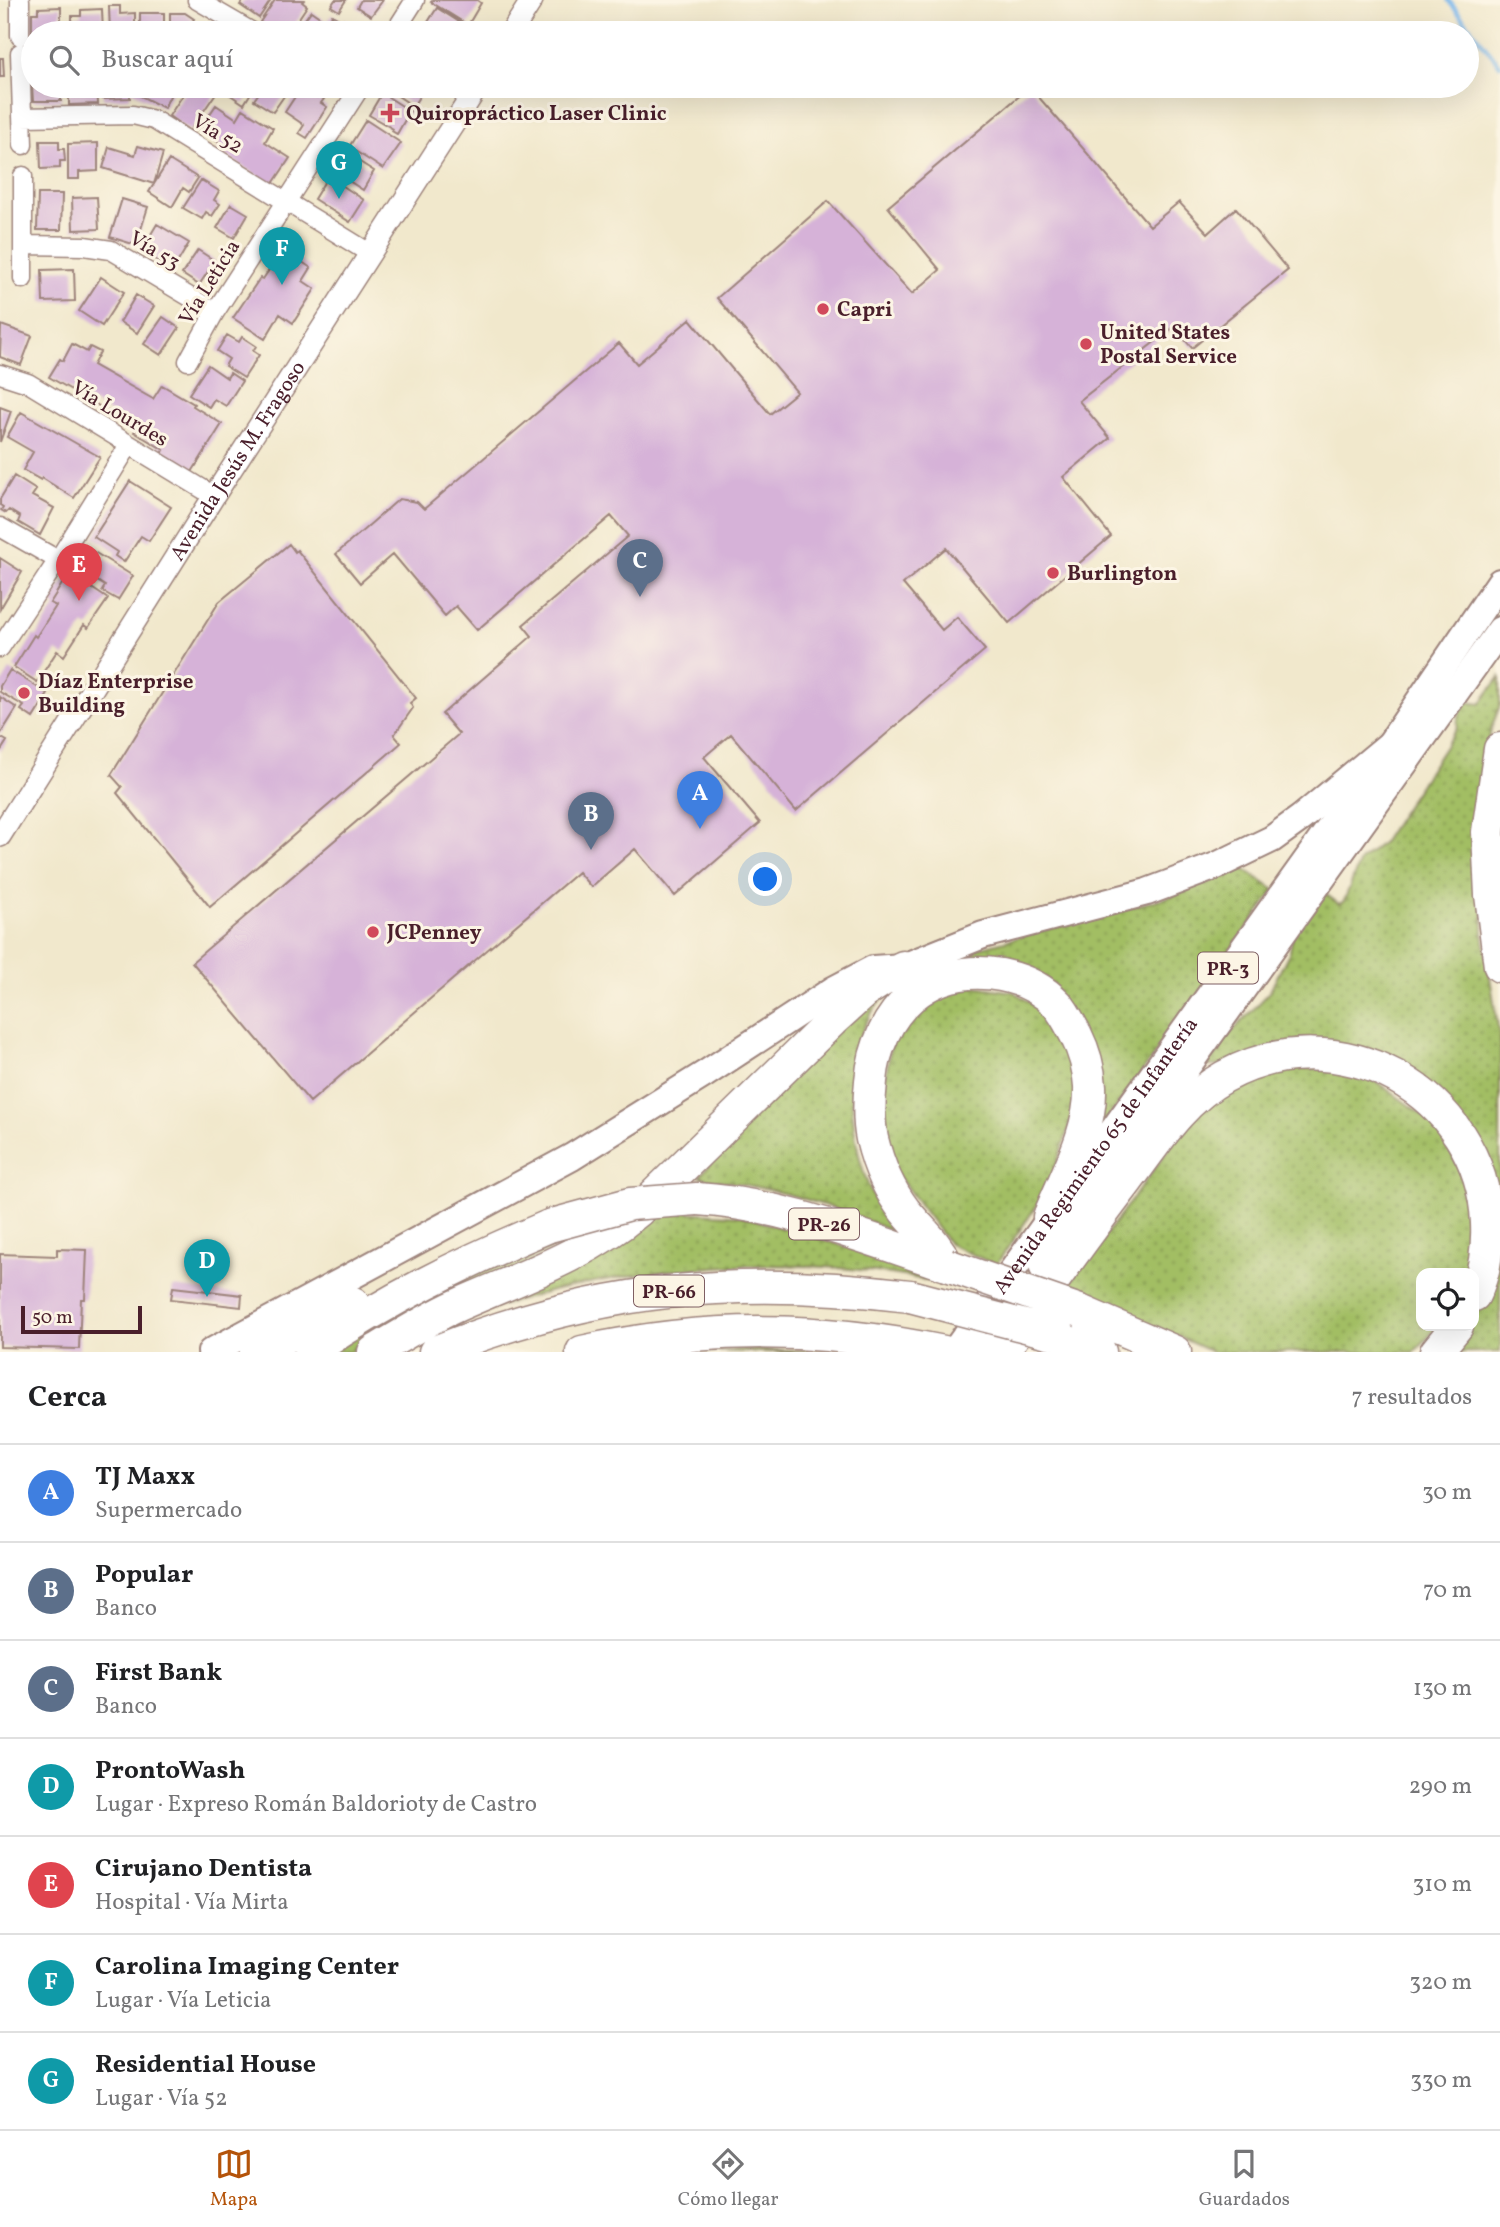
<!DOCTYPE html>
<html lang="es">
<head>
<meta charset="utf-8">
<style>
	:root { --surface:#fff; --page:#f2f2f2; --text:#202124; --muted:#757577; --line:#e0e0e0; --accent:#b45309 }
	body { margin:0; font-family:Vollkorn,serif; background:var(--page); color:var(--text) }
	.controls { position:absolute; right:21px; bottom:21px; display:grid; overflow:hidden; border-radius:14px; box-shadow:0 7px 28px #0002 }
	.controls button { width:63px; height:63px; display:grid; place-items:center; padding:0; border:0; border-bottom:2px solid var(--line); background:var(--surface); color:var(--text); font:35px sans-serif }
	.scale { position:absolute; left:21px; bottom:18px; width:121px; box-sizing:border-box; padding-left:7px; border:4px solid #4a1f2b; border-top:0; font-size:19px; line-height:24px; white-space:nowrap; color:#4a1f2b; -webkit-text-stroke:5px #fcf5e5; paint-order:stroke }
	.you { position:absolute; left:766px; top:880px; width:24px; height:24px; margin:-18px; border:5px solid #fff; border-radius:50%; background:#1a73e8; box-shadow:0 0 0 10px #1a73e833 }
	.badge { display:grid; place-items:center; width:46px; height:46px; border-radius:50%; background:var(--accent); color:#fff; font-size:23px; font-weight:700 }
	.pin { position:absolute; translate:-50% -58px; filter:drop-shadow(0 2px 4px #0008) }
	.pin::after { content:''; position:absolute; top:37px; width:24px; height:21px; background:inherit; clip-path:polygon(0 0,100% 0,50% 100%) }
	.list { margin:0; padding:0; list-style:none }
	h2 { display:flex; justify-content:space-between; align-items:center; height:91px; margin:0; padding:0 28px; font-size:30px }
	h2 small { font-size:23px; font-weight:400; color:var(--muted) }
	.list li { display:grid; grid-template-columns:46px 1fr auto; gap:21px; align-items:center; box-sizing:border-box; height:98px; padding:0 28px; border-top:2px solid var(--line) }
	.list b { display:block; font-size:26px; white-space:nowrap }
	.list p { margin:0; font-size:23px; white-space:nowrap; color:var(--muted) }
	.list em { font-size:23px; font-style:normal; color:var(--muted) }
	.icon { flex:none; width:38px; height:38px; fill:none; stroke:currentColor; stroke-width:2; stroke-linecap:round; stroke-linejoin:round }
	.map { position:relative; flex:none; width:1500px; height:1352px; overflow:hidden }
	.search { position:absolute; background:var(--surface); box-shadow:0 7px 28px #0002; left:21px; right:21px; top:21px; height:77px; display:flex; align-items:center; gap:18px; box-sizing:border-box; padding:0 24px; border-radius:38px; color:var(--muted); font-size:26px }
	.sheet { height:777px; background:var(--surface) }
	nav { display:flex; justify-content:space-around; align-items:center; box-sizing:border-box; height:98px; border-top:2px solid var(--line); background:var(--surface); font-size:19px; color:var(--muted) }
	nav a { display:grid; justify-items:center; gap:4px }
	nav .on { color:var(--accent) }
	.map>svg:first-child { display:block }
	.grass { fill:url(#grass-dots); stroke:#766e48; stroke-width:2 }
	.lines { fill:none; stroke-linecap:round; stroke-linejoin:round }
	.stream { stroke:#79b7ec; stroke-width:4.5 }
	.building { fill:#d6b2d8 }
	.minor-casing { stroke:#9e847c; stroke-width:21 }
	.tertiary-casing { stroke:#9e847c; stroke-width:24 }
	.primary-casing { stroke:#9e847c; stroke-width:30 }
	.motorway-casing { stroke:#9e847c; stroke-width:35 }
	.minor { stroke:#fff; stroke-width:18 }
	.tertiary { stroke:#fff; stroke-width:21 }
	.primary { stroke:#fff; stroke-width:26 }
	.motorway { stroke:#fff; stroke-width:32 }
	.motorway-bridge-casing { stroke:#9e847c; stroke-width:35; stroke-linecap:butt }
	.motorway-bridge { stroke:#fff; stroke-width:32 }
	.poi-dot { fill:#d1495b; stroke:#fcf5e5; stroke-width:2.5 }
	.labels { text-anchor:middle; stroke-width:6; stroke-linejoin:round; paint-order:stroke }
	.shield { fill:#fcf5e5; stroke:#7f5f63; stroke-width:2 }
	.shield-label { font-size:19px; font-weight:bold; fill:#4a1f2b }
	.poi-label { font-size:21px; font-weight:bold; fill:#4a1f2b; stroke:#fcf5e5; text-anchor:start }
	.street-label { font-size:21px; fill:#4a1f2b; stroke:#fcf5e5 }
</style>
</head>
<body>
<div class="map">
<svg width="1500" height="1352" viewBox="0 0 1500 1352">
	<defs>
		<pattern id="grass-dots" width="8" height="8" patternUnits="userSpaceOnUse" patternTransform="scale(1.75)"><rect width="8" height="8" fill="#a2be64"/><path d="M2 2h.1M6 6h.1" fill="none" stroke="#869a53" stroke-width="1.8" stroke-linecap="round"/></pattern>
	</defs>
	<rect width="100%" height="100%" fill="#fcf5e5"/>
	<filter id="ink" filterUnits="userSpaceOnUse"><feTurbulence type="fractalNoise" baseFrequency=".0143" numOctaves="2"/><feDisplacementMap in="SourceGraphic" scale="14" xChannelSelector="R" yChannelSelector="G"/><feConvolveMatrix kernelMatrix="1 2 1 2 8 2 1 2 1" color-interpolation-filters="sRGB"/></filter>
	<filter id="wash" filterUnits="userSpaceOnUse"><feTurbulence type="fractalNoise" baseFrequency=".00686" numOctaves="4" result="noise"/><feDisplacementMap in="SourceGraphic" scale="28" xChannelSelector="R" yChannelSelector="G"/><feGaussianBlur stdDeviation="1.57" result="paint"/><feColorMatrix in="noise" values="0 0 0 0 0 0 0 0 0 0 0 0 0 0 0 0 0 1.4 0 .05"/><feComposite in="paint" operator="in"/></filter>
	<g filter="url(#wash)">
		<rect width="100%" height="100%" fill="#f1e8cc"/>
		<path class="grass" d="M1500,677V705L1491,729L1483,772V933L1500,1040V1352H1449L1468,1326H1474V1316L1486,1289L1495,1208L1392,1059L1209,1066V1060L1217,1055L1224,1040L1269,993L1290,951L1294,927L1323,892L1339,904L1344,901L1360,861L1382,843L1457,728C1457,717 1461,710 1468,702L1480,704Z
			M1244,869L1275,890L1103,1125L1092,1118V1053L987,959C963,967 940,975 916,983C908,986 897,988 891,992C834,1033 848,1156 879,1208C886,1219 896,1227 906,1234L905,1237C837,1206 776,1187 701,1178L702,1176H699L744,1129L749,1117L860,1007L960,953L1172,896Z
			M974,986L1014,992L1041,1010L1067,1048L1079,1097L1048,1189L996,1265L949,1244L893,1169L881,1110L892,1036L930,997Z
			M1271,1068L1360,1070L1438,1126L1467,1184L1472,1229L1471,1250L1465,1273H1421V1326H1439L1414,1352H1212L1091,1297L1066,1289L1199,1108Z
			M686,1212L742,1216L937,1274L931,1281C811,1256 680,1262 560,1289C526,1297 492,1309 458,1320L589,1261L644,1230L662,1214Z
			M586,1228L525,1265L391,1327L350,1352H321L437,1287Z
			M744,1349L844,1352H667Z"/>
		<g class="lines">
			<path class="stream" d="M1448,0L1500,65"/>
		</g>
		<g id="blocks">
			<path class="building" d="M244,0H271L259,18L240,5Z
				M275,0H304L302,2L307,6L289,33H276L260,22Z
				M335,0H346L339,11L331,6Z
				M361,0H383L371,16L357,7Z
				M433,0H477L481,3L468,25L431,2Z
				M109,6H120V14L135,13V33H110Z
				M61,7V22H67V33L32,31V13H38V8Z
				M437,8L464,25L459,33H421Z
				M102,9L103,33H72V16H81V10Z
				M311,11L327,22L332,15L339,19L329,33H295Z
				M140,13H164V33H140Z
				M170,13H185L194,19L187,29L170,27Z
				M344,19L353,25L364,33H335Z
				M198,25L211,33H193Z
				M0,58H3L4,77H0Z
				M32,86H61V101H33Z
				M69,86H97L98,104L69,105Z
				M103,86H130V98L103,99Z
				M134,86H175L164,108L131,91Z
				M189,86H206L216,93L190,131L169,116Z
				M235,86H253L254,88L244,104L229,94Z
				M264,86H291L273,112L254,100Z
				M302,86L309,89L307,91L316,97L318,95L324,99L321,103L327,107L307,138L299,133L304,125L285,112Z
				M383,86H426L413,106Z
				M1030,87L1150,226L1179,202L1208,233L1236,208L1288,270L1192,348L1174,327L1079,401L1110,438L1063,477L1111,536L1009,623L946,548L903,584L942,630L957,617L985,650L796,811L731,734L704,757L760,823L675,896L635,849L591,887L578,872L310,1102L192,962L459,734L442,714L532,636L523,625L628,536L611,516L477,630L456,606L445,616L393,554L360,583L336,554L399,499L417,502L424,509L619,343L637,364L690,319L770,414L797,392L717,298L828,201L912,294L940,270L888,207Z
				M382,93L410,111L397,134L392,131L393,129L369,115Z
				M216,105L237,119L243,109L273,128L265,142L290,158L272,185L217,150L221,144L199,130Z
				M366,120L401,143L383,169L349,147Z
				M40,141H59V149H64L65,161H60V168L41,169Z
				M98,143V171L79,172V179H68V144Z
				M138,146L163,153L154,184L103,168L109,147L135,155Z
				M344,152L374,171L363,190L332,170Z
				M169,160L198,178L189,192L183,188L172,207L149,192Z
				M328,176L364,200L350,222L314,199Z
				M201,180L219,191L214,200L220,204L212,216L206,212L202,219L183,208Z
				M38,194H62L61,230H37Z
				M97,197L99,229L73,230L72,198Z
				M122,199L148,207L136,245L110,237Z
				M231,204L248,214L234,238L217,228Z
				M157,224L189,243L173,270L141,251Z
				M283,249L311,268L303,281L315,289L293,323L280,314L265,339L233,318L260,278L263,279Z
				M198,250L215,261L199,285L182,274Z
				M74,269L75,301L43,302L42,270Z
				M101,277L124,292L102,326L79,311Z
				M136,295L154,306L137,333L120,322Z
				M163,317L179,328L161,355L144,344Z
				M1,325L32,336L21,365L0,357Z
				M227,335L239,342L242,337L256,346L253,351L259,355L244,378L225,366L229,359L217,351Z
				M72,344L87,352L90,347L100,352L93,365L153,399L162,385L194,404L193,406L222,424L192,472L162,454L164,450L134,432L137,428L49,377L60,359L63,361Z
				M208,365L227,378L230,373L242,381L226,406L214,399L209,407L189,394Z
				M0,407L11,411L0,442Z
				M21,412L100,457L74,498L42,478L41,480L23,470L33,452L7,437Z
				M14,476L36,490L32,496L54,508L40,535L18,522L20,517L9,510L6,513L1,510L3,507L0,505V499Z
				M130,481L171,507L149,541L141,536L124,562L115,556L117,552L94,537Z
				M289,544L295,552L297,550L416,698L410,703L413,708L394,735L401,743L210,907L117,793L122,787L111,775L219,602Z
				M91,550L133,576L118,600L102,591L105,586L79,569Z
				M0,558L22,572L0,609Z
				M69,573L108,599L88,628L84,625L64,656L57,651L37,682L14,667L34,635L36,637L56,606L50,603Z
				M10,670L48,694L33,718L21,710L24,706L0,692V686Z
				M0,697L17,708L0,735Z
				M0,737L7,741L0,752Z
				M57,1249L87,1250L85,1299H81L79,1349L0,1347V1254L57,1256Z
				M173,1287L242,1295L241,1307L171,1299Z"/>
		</g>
	</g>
	<g filter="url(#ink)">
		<use href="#blocks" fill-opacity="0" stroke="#9e847c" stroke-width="2"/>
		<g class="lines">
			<g class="minor-casing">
				<path id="minor" d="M20,0V36
					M197,0L254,33
					M394,33L415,0
					M20,53L23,145
					M22,117L133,115L154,120L371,254
					M23,176V279
					M24,245L84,246L111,250L215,312
					M188,361L215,312L361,86
					M0,374L28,383L214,496
					M0,527L58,560
					M0,648L58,560L129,445"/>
			</g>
			<g class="tertiary-casing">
				<g id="tertiary">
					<path d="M511,33L532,0"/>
					<path id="s1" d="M0,836L214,496L478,86"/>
				</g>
			</g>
			<g class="primary-casing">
				<g id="primary">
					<path d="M1043,1268L1500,630"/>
					<path d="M211,1352L572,1157L705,1074L833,990L873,969L903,967L983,935L1147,892L1216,866L1272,839L1301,818L1390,744"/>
					<path id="s2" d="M954,1352L1390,744L1500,582"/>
					<path d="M983,1352L1009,1316"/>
				</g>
			</g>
			<g class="motorway-casing">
				<path id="motorway" d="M1500,749L1488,832L1491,895L1500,966
					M697,1199C783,1204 865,1238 947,1265
					M947,1265C936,1242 921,1231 905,1211C889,1190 878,1164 872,1139C868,1120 869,1100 871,1081C877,1011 929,962 1001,975C1021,979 1042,988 1057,1004C1065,1013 1070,1024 1076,1035C1084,1051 1089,1068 1090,1086C1092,1131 1065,1176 1049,1217
					M1080,1311L1175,1352
					M1060,1335L1100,1352
					M256,1352L353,1303
					M310,1352C385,1300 466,1261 549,1226
					M374,1352C402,1335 429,1318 458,1305C521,1277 585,1256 638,1211L832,1021L864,992L903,967
					M435,1352C596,1287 739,1275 910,1296
					M582,1352C705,1325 821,1326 944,1352
					M1002,1352C1043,1295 1084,1237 1127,1181C1155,1144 1182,1100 1224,1077C1338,1013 1482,1092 1487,1223C1488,1247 1485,1273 1474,1295
					M1436,1352L1457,1326"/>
			</g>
			<use href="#minor" class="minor"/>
			<use href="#tertiary" class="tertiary"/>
			<use href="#primary" class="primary"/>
			<use href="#motorway" class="motorway"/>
			<g class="motorway-bridge-casing">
				<path id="motorway-bridge" d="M549,1226L630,1204L697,1199
					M947,1265L1080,1311
					M910,1296L1060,1335"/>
			</g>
			<use href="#motorway-bridge" class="motorway-bridge"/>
		</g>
	</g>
	<g class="poi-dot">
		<path d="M386.5 102.5h7v7h7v7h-7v7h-7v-7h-7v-7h7z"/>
		<circle cx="823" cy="309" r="7"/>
		<circle cx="1086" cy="344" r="7"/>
		<circle cx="1053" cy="573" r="7"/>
		<circle cx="24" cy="693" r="7"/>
		<circle cx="373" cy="932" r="7"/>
	</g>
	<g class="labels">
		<g class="shield">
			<rect x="1198" y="952.5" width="60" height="31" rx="5"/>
			<rect x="789" y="1208.5" width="70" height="31" rx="5"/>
			<rect x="634" y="1275.5" width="70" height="31" rx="5"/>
		</g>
		<g class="shield-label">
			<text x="1228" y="975">PR-3</text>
			<text x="824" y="1231">PR-26</text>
			<text x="669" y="1298">PR-66</text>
		</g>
		<g class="poi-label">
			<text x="406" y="120">Quiropráctico Laser Clinic</text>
			<text x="837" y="316">Capri</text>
			<text x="1100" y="339">United States<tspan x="1100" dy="24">Postal Service</tspan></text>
			<text x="1067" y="580">Burlington</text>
			<text x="38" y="688">Díaz Enterprise<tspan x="38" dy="24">Building</tspan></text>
			<text x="387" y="939">JCPenney</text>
		</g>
		<g class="street-label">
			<text transform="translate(218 133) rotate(32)" y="7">Vía 52</text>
			<text transform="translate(155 250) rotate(31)" y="7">Vía 53</text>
			<text transform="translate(209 282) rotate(-58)" y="7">Vía Leticia</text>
			<text transform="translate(120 413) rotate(31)" y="7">Vía Lourdes</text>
			<text dy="7" stroke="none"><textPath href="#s1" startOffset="444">Avenida Jesús M. Fragoso</textPath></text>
			<text dy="7" stroke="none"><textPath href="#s2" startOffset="242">Avenida Regimiento 65 de Infantería</textPath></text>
		</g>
	</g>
</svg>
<div class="controls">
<button><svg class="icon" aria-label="locate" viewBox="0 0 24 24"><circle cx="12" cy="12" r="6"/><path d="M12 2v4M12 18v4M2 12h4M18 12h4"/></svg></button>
</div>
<div class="scale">50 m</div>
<div class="you"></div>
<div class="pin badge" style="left:700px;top:829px;background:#3f7fe0">A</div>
<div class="pin badge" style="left:591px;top:850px;background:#5c6f8a">B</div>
<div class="pin badge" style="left:640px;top:597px;background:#5c6f8a">C</div>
<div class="pin badge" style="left:207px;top:1297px;background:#0f9aa8">D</div>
<div class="pin badge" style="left:79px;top:601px;background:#e0444e">E</div>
<div class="pin badge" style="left:282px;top:285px;background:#0f9aa8">F</div>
<div class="pin badge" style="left:339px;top:199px;background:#0f9aa8">G</div>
<div class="search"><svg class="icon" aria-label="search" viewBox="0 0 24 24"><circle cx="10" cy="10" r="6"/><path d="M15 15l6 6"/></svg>Buscar aquí</div>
</div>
<section class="sheet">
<h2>Cerca<small>7 resultados</small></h2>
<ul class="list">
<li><span class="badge" style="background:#3f7fe0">A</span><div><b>TJ Maxx</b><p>Supermercado</p></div><em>30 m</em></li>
<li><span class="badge" style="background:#5c6f8a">B</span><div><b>Popular</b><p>Banco</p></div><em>70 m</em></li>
<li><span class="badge" style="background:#5c6f8a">C</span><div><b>First Bank</b><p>Banco</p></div><em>130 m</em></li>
<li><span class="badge" style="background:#0f9aa8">D</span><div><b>ProntoWash</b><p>Lugar · Expreso Román Baldorioty de Castro</p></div><em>290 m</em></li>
<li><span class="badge" style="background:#e0444e">E</span><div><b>Cirujano Dentista</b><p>Hospital · Vía Mirta</p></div><em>310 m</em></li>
<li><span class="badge" style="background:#0f9aa8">F</span><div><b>Carolina Imaging Center</b><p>Lugar · Vía Leticia</p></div><em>320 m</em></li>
<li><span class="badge" style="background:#0f9aa8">G</span><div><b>Residential House</b><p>Lugar · Vía 52</p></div><em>330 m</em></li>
</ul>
</section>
<nav>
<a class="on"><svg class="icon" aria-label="map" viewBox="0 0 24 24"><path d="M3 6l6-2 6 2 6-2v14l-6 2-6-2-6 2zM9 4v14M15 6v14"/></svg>Mapa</a>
<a><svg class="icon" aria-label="directions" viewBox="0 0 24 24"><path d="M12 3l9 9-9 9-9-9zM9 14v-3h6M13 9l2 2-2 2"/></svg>Cómo llegar</a>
<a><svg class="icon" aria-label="saved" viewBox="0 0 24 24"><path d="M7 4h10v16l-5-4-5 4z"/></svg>Guardados</a>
</nav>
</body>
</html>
